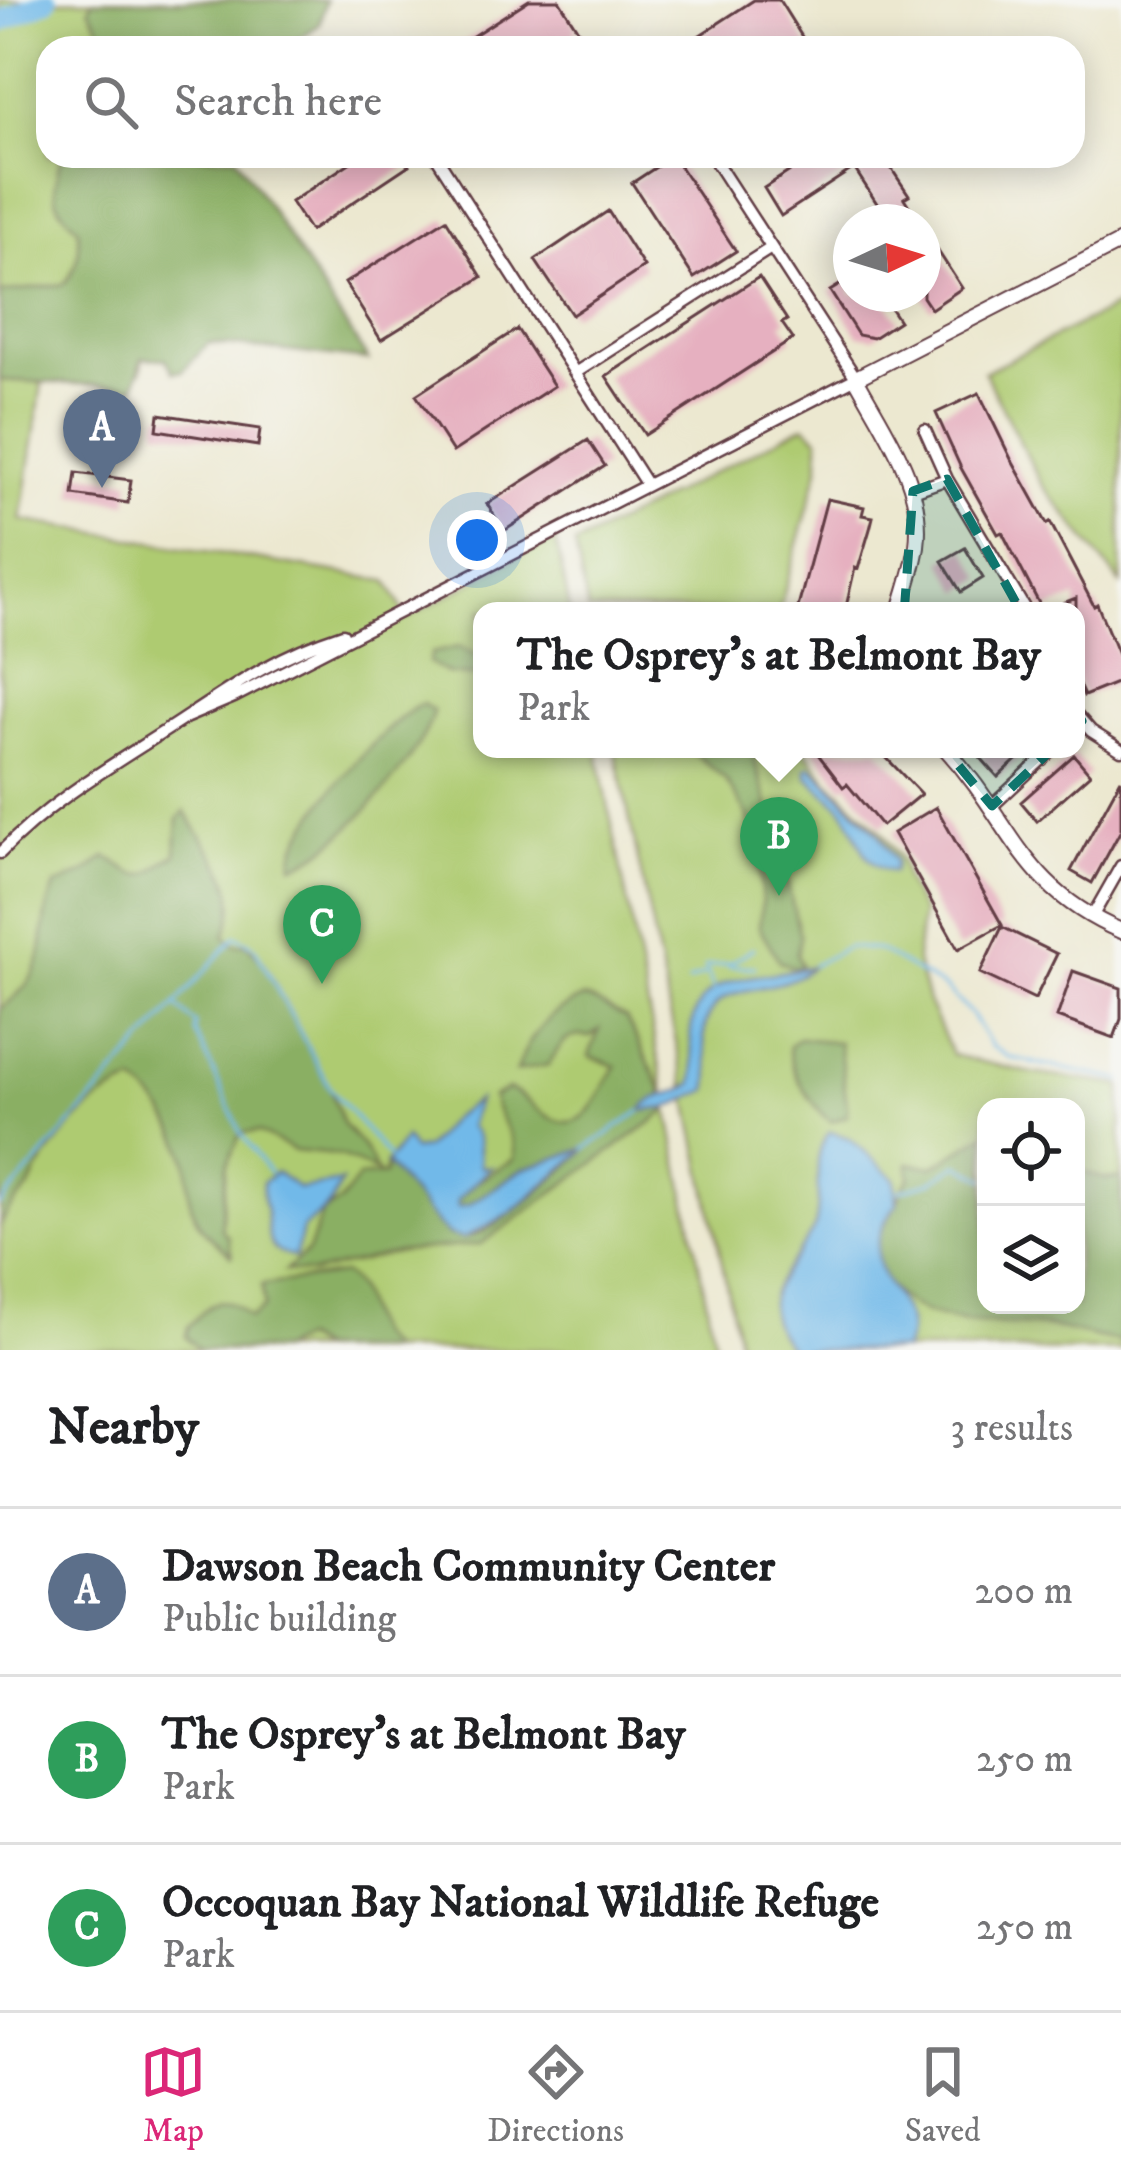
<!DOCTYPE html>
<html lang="en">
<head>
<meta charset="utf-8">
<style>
	:root { --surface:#fff; --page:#f2f2f2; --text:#202124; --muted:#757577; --line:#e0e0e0; --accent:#db2777 }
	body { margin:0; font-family:"IM FELL DW Pica",serif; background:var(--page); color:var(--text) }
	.controls { position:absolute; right:36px; bottom:36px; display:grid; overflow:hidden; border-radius:24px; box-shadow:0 6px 30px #0003 }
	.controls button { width:108px; height:108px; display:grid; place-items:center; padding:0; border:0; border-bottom:3px solid var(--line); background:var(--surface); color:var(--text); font:60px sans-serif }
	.compass { position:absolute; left:833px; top:204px; width:108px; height:108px; border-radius:50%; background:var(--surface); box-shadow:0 6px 30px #0003; rotate:86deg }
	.you { position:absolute; left:477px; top:540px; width:42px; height:42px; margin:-30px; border:9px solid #fff; border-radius:50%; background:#1a73e8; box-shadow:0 0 0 18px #1a73e833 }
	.badge { display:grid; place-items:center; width:78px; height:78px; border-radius:50%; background:var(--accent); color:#fff; font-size:39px; font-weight:700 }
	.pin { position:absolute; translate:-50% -99px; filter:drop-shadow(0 3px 6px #0008) }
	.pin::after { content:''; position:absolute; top:63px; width:42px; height:36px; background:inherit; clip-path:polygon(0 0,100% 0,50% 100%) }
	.popup { position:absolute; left:473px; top:602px; width:612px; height:156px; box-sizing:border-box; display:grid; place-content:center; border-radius:24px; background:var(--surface); filter:drop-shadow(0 3px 9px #0005); font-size:39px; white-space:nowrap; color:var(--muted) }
	.popup b { font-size:45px; color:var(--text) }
	.popup::after { content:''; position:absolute; left:50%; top:100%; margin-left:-24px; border:24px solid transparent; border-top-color:var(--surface) }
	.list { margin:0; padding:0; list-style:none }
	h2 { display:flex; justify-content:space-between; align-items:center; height:156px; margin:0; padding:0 48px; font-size:51px }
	h2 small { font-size:39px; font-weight:400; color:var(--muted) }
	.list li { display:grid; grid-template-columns:78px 1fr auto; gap:36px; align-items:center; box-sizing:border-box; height:168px; padding:0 48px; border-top:3px solid var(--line) }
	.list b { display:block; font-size:45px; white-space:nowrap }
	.list p { margin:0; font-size:39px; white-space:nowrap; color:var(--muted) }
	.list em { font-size:39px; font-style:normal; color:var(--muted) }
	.icon { flex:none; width:66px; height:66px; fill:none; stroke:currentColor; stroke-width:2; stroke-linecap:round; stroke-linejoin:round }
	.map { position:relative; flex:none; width:1121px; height:1350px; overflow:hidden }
	.search { position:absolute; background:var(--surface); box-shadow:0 6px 30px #0003; left:36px; right:36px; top:36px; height:132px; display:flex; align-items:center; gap:30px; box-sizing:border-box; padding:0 42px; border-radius:36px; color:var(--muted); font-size:45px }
	.sheet { height:660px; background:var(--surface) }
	nav { display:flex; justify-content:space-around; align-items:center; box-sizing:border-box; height:168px; border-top:3px solid var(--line); background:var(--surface); font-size:33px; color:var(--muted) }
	nav a { display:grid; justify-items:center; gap:6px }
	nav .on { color:var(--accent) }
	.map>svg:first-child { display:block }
	.green { fill:#aecb71; stroke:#7c754e; stroke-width:3; fill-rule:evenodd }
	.forest { fill:#8aaf63; stroke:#6a6747; stroke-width:3 }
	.water { fill:#71b9e9; stroke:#5e6c8a; stroke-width:3 }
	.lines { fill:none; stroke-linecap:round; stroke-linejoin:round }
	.stream { stroke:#71b9e9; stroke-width:3 }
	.river { stroke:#71b9e9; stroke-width:21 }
	.building { fill:#e6b0c0 }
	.minor-casing { stroke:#623d44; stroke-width:15 }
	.tertiary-casing { stroke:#623d44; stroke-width:18 }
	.minor { stroke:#fff; stroke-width:10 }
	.tertiary { stroke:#fff; stroke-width:14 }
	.marked { fill:#0f766e; fill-opacity:0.2; stroke:#0f766e; stroke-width:9; stroke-dasharray:24 15; stroke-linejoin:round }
</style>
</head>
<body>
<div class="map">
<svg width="1121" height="1350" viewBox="0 0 1121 1350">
	<rect width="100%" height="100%" fill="#f6f6f2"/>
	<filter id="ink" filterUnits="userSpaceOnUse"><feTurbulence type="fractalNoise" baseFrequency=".00833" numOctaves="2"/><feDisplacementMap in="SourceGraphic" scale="24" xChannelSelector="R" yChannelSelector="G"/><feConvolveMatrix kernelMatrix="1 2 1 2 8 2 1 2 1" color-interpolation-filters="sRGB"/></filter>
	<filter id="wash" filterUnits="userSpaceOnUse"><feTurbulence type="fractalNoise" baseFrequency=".004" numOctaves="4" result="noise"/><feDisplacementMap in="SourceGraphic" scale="48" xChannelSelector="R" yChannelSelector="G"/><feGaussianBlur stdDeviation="2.7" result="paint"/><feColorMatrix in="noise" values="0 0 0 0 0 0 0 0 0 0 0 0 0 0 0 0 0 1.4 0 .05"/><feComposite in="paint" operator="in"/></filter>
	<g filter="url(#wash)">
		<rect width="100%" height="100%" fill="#ece8d0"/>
		<path class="green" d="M0,0H134L165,48H48V156H236L149,329L141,372L41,353L37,382L42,384L21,520L387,581L407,618L555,536L570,611H482V749H597L716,1350H0Z
			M1121,304V584L1041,483L984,372Z
			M805,425L819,439V469L779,611H588L575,545Z
			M615,749H804L828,780L882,832L901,860L905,879L922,912L916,959L928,1002L952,1055L1031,1073L1121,1085V1350H740ZM986,1107H1076V1305H986Z"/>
		<path class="forest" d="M93,0H326L319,25L285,48H111L89,8Z
			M69,156H236L368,360L209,343L183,371L173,372L166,359L142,358L135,387L0,380V293L64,284C79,266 80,250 78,228C50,203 53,194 60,160Z
			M458,647L482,657V668L473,676L448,674L429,662L432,653Z
			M423,704L433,711C428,749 332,859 293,865C286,833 393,713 423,704Z
			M690,749H751L770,810L800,936L797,954L801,965L796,968L780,962L759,927L762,902L759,857L747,814L725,779Z
			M185,811C210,855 249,884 225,936L235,945L246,944L262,960L330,1088L343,1124L364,1148L377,1172L339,1155L295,1151L258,1132L241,1133L226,1167L221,1229L228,1236L232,1257C219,1241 204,1236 195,1216C187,1200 190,1187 188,1170C185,1141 159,1097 134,1083C93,1095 59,1137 36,1173C36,1174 29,1189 28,1190C15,1204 7,1208 0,1228V1009C59,966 32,940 55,886L85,873L106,857C120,863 134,882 151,872C161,867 164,859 176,855L178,819Z
			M583,998C601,1001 609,1012 626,1018L661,1087L667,1111L481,1244L398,1252L312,1273L285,1271L308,1251L322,1213L340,1202L359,1177L384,1175L386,1164L449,1235C456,1236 462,1238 469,1237C495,1233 566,1170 585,1149L523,1169L470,1204L458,1207L457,1201L473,1184L514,1159C517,1133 496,1120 493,1097L508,1089C522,1095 529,1103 540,1111C585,1144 597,1096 616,1066L589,1056L599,1030L589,1037C565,1032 560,1047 548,1065L516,1071C529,1036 548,1012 583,998Z
			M799,1038L839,1042L847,1107V1116L831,1122C813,1106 788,1070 789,1046Z
			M986,1134V1305H1076V1169L1105,1179L1121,1178V1342C1096,1339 1073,1330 1048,1327C993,1321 905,1332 880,1270C871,1245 880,1230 893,1210C901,1198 899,1189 910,1178L908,1163L932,1167Z
			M343,1274C365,1287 363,1316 376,1335C380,1341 386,1345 391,1350H321L302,1339L279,1350H200L186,1337L188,1327C215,1299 221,1291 250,1318L264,1307L262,1285Z"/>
		<path class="water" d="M811,766L879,834L896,862L893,872C859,865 861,835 844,811C834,798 818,789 807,775L806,768Z
			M812,966C779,999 719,976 706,1023C699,1046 715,1068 708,1090L667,1108L641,1111C654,1092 676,1096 693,1084C698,1065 688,1047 691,1029C698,967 768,980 812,966Z
			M477,1100L469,1127C483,1137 477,1152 481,1167H491L457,1200L458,1207L470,1204L523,1169L587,1148L512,1212L463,1239L449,1235L440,1227L386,1164L405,1138L413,1150L426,1148L451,1119Z
			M830,1132L850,1138L895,1179L897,1204C838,1279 933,1301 903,1350H792C743,1297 790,1274 815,1226C824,1196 808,1156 830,1132Z
			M276,1172L299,1189L341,1182L330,1205L302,1229L295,1257C264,1253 269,1236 266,1212C264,1201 261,1195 263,1182Z"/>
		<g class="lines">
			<path class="stream" d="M813,965L848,947L879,950L945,988L971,1014L991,1046L1011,1058L1121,1080
				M729,966L755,967
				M688,982L705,974
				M714,990L705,967L731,963L753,948
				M175,1005L196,1024L195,1031L241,1133L270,1174
				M585,1149L641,1111
				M898,1191L931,1182L958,1164L986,1179
				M0,1205L236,936L254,946L330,1088L390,1159"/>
			<path class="river" d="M0,22L47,0"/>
		</g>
		<g id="blocks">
			<path class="building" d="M529,0H559L578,30L571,34L576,42L567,48H454Z
				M754,0H779L809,48H696L691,41Z
				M360,156H404L409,165L310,231L291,202Z
				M673,156L736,251L694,278L632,183Z
				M813,156H883L909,195L904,198L919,222H889L854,168L781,216L764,188Z
				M608,211L644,267L572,315L535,260Z
				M446,219L482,277L381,340L345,283Z
				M923,228L962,288L931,309L923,297Z
				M759,277L787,320L782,323L793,339L645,435L606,376Z
				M851,278V294H881L899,321L873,338L858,335L830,291Z
				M517,329L554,386L453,452L416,395Z
				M979,393L1011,459L1047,524L1050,522L1094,606L1097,604L1121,662V681L1084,696L1076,678V598L1043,611L1002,532L998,534L961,468L936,413Z
				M159,414L260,429L258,446L157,430Z
				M588,440L605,466L504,531L487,504Z
				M76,473L131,480L128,503L73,495Z
				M827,499L864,507L862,515L873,517L870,529L858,569L855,568L845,611H797Z
				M965,548L983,578L961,592L942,561Z
				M814,749H878L921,794L882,826L847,784L843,787Z
				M991,749H1028L998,777L981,758Z
				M1074,755L1090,774L1037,821L1021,802Z
				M1121,779V830L1092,883L1071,871Z
				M936,807L1002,925L958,949L893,833Z
				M1002,927L1057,954L1035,999L980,973Z
				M1073,971L1121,988V1019L1114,1038L1057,1017Z"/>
		</g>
	</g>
	<g filter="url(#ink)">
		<use href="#blocks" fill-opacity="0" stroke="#623d44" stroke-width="3"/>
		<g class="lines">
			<g class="minor-casing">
				<path id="minor" d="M436,156L647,485
					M575,373L771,248
					M925,430L947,479
					M913,491L947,479L1026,611
					M1076,714L1091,731L1121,750
					M187,717L234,697L856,378L712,156
					M992,806L1053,749
					M0,853C56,795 122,760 188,716C242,680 281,654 343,634
					M1092,917L1121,866"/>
			</g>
			<g class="tertiary-casing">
				<path id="tertiary" d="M900,611C906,589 914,568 917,546C925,484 884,430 856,378L1121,242
					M946,749C1013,822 1020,888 1121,931"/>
			</g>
			<use href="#minor" class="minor"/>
			<use href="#tertiary" class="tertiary"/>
		</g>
	</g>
	<path class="marked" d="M947,479L1082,721L992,806L925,725L900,669L913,491Z"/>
</svg>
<div class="controls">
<button><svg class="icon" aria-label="locate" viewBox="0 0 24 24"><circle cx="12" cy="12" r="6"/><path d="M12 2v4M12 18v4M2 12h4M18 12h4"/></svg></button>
<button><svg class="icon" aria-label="layers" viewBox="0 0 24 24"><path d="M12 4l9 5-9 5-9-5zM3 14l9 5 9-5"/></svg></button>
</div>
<svg class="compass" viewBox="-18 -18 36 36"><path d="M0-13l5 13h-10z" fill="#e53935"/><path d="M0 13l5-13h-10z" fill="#757577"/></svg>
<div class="you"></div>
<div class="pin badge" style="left:102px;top:488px;background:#5c6f8a">A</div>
<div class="pin badge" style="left:779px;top:896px;background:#2e9e5b">B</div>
<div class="popup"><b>The Osprey's at Belmont Bay</b>Park</div>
<div class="pin badge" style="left:322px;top:984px;background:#2e9e5b">C</div>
<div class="search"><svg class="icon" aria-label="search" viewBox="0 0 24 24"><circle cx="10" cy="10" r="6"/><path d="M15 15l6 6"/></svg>Search here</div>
</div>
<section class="sheet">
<h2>Nearby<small>3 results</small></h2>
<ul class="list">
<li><span class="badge" style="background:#5c6f8a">A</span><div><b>Dawson Beach Community Center</b><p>Public building</p></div><em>200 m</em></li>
<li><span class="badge" style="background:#2e9e5b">B</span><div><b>The Osprey's at Belmont Bay</b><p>Park</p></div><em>250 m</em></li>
<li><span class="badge" style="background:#2e9e5b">C</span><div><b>Occoquan Bay National Wildlife Refuge</b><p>Park</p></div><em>250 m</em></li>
</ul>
</section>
<nav>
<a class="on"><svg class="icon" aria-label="map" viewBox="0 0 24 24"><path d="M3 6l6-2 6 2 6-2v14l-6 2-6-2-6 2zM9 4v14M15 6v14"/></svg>Map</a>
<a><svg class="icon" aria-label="directions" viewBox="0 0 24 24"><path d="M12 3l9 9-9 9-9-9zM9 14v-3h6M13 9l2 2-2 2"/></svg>Directions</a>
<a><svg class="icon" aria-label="saved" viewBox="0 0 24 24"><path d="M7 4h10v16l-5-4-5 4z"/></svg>Saved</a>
</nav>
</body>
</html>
